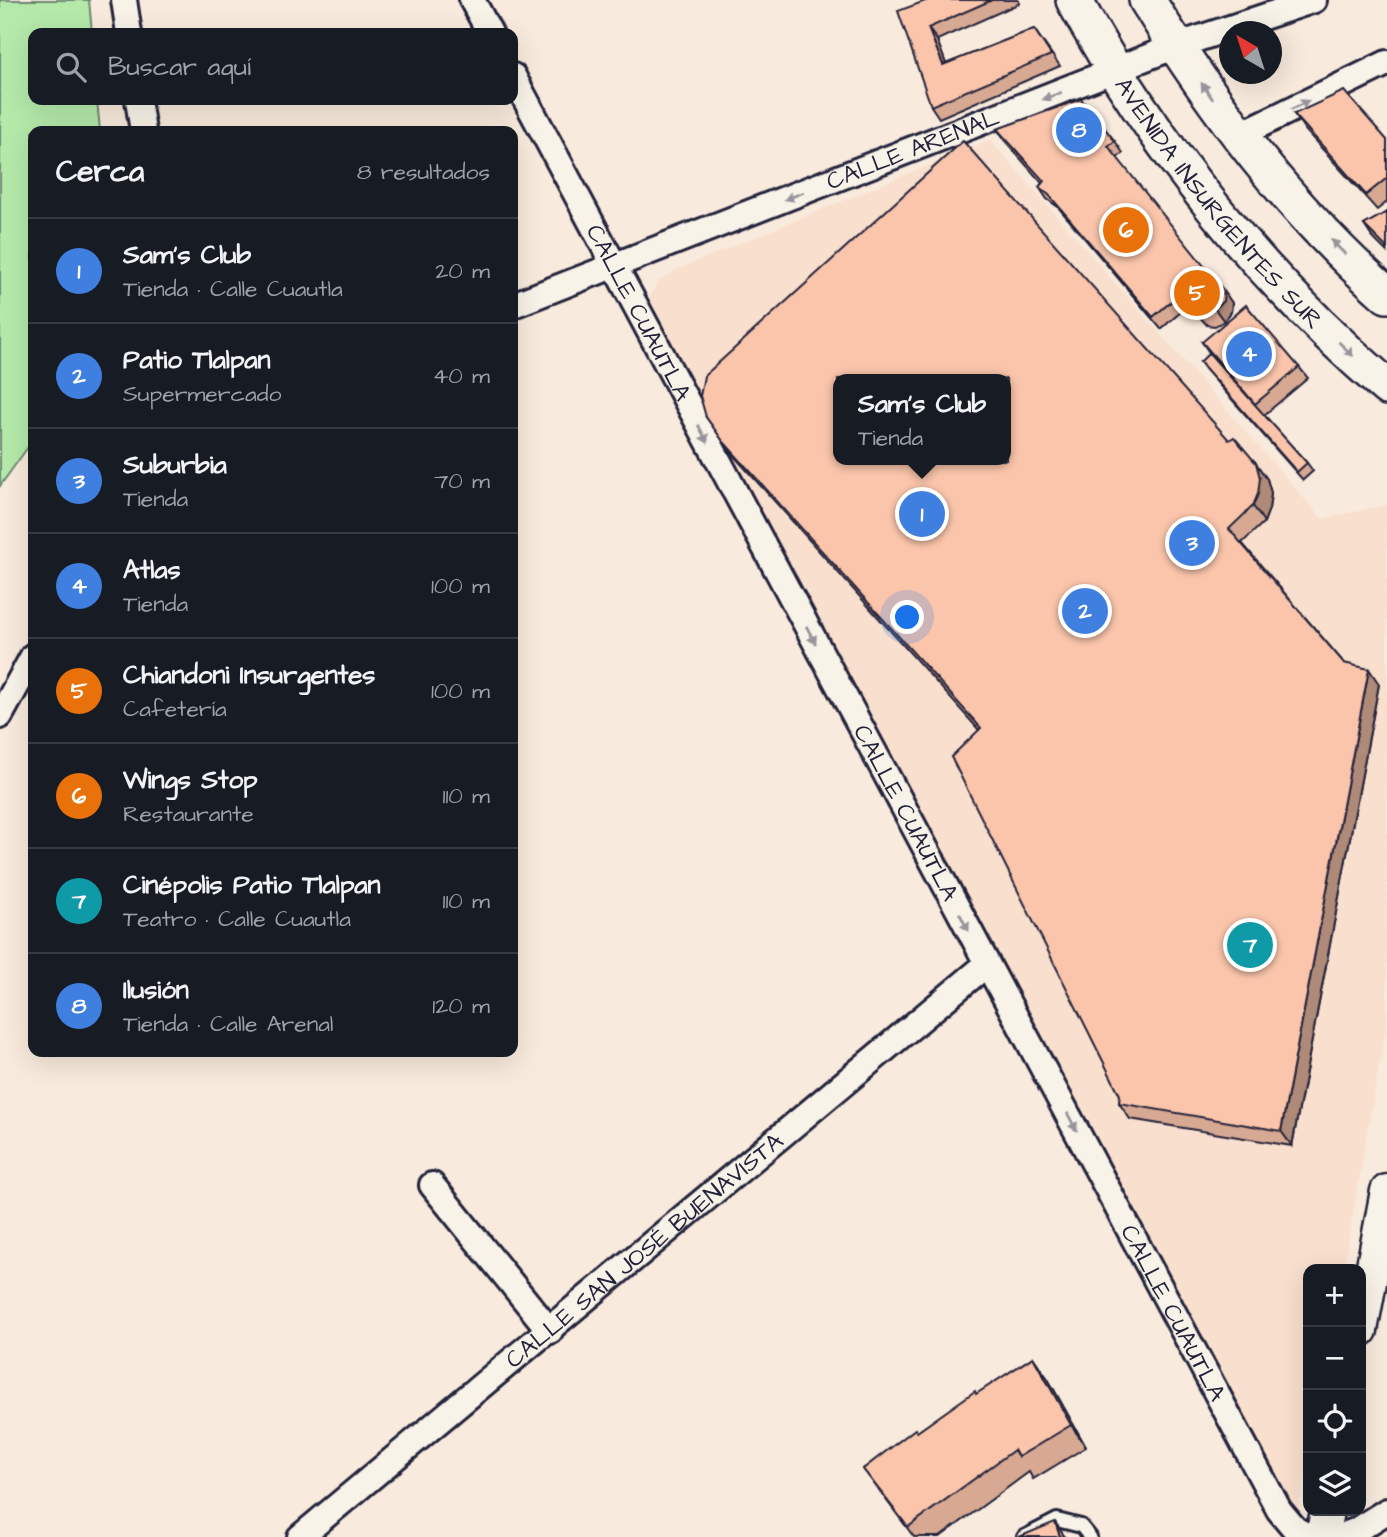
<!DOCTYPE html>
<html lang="es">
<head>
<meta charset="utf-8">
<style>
	:root { --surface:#171b24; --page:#242831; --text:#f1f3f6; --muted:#9ea1a6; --line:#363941; --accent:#b45309 }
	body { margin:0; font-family:"Architects Daughter",sans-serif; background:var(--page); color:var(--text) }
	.controls { position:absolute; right:21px; bottom:21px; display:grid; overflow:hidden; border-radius:14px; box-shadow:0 7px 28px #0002 }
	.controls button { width:63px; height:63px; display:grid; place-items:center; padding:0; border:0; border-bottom:2px solid var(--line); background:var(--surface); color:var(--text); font:35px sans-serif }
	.compass { position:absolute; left:1219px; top:21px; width:63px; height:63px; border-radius:50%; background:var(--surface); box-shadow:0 7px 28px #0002; rotate:321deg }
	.you { position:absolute; left:908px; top:618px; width:24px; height:24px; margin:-18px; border:5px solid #fff; border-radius:50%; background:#1a73e8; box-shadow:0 0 0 10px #1a73e833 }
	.badge { display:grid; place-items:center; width:46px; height:46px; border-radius:50%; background:var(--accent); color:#fff; font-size:23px; font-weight:700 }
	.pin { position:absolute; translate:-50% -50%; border:4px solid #fff; box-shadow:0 2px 7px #0006 }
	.popup { position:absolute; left:833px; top:374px; width:178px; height:91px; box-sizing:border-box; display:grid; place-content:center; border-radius:14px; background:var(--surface); filter:drop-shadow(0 2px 5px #0005); font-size:23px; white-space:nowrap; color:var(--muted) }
	.popup b { font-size:26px; color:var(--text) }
	.popup::after { content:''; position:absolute; left:50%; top:100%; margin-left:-14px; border:14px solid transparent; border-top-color:var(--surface) }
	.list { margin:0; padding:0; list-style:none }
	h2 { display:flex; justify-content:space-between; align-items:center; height:91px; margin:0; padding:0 28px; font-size:30px }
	h2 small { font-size:23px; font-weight:400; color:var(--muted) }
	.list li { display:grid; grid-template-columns:46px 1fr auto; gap:21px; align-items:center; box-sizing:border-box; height:105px; padding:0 28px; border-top:2px solid var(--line) }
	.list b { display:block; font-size:26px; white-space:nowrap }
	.list p { margin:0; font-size:23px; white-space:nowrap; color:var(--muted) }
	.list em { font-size:23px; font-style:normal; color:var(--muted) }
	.icon { flex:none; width:38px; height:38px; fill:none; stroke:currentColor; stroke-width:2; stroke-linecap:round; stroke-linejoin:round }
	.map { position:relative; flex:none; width:1387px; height:1537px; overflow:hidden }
	.search { position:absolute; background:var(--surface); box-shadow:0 7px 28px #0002; left:28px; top:28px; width:490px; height:77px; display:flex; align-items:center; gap:18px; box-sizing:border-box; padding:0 24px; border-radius:14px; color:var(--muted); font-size:26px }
	.panel { position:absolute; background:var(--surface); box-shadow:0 7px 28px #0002; left:28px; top:126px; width:490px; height:931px; border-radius:14px }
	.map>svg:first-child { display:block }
	.built { fill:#f9dfcd; fill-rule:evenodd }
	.green { fill:#b4e9aa; stroke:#6b8672; stroke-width:2 }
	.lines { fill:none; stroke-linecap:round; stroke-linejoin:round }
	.service-casing { stroke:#22223b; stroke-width:18 }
	.minor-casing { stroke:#22223b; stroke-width:30 }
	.tertiary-casing { stroke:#22223b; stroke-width:37 }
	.secondary-casing { stroke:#22223b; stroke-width:40 }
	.service { stroke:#f7f3e8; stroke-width:12 }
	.minor { stroke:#f7f3e8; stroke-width:24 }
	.tertiary { stroke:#f7f3e8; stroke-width:32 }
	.secondary { stroke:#f7f3e8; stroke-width:35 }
	.wall { fill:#d7a993; stroke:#22223b; stroke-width:2 }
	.shaded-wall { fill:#af8a78; stroke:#22223b; stroke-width:2 }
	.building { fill:#fac5ab; stroke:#22223b; stroke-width:2; fill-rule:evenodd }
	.oneway { fill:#97959a }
	.labels { text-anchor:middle; stroke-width:5; stroke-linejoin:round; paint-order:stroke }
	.street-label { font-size:24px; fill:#22223b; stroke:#f7f3e8 }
</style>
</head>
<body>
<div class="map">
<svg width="1387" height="1537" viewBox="0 0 1387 1537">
	<rect width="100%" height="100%" fill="#f8eadc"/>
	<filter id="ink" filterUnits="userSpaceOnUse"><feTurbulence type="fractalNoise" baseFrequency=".0143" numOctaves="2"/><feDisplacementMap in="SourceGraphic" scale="14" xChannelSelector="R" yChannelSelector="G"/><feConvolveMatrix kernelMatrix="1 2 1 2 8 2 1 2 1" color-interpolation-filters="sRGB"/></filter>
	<g filter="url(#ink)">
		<path class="built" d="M990,140L1322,519L1387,505V1021L1343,1269H1308V1463L1297,1513L1288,1514L652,318L648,300L658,282L676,270ZM838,379H1006V460H838Z"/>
		<path class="green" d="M0,0H89L92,33H33V100H97L100,131H33V440L0,486Z"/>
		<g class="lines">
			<g class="service-casing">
				<path id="service" d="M1024,1537L1057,1520L1081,1526L1090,1537"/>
			</g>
			<g class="minor-casing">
				<g id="minor">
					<path d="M124,0L129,33"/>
					<path d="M472,0L490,33"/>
					<path id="s1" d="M513,76L1279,1510L1295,1529L1310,1537"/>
					<path d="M138,100L143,131"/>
					<path d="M1239,135L1387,63"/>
					<path id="s2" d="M513,305L1176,46L1314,0"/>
					<path d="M0,716L33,656"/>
					<path d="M432,1185L550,1331"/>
					<path id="s3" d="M300,1537L987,964"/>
					<path d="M1338,1537L1355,1531L1387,1511"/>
				</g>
			</g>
			<g class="tertiary-casing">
				<path id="tertiary" d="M1361,1330L1387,1191
					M1322,1537L1327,1511"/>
			</g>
			<g class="secondary-casing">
				<g id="secondary">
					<path id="s4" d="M1074,0C1153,145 1262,280 1387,387"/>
					<path d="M1147,0C1214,108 1291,211 1387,295"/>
				</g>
			</g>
			<use href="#service" class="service"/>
			<use href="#minor" class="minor"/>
			<use href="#tertiary" class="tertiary"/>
			<use href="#secondary" class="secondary"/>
		</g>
		<path class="wall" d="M928,0H1018L1020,3L937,40L946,64L1034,29L1060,66L939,118L931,106Z
			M1294,114L1387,140V202L1377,210L1305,130Z
			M997,129L1115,141L1123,153L1117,158L1232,303L1231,312L1224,321L1215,326L1207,325L1189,305L1161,329L1058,207L1047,199L1039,187L1042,183L1005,141Z
			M1387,212V252L1372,237L1364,225Z
			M1202,342L1299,367L1308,378L1264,415L1307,463L1313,471L1303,480L1206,370L1200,362L1210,354Z
			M706,417L1229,440L1267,479L1271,493L1269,509L1264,522L1242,543L1344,663L1379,684L1292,1146L1130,1119L1119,1103L1120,1095L979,730L734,456Z
			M1033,1357L1048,1379L1086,1447L1033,1479L1029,1472L940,1537H914L863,1469Z"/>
		<path class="shaded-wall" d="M928,28L937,40L951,77L943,65Z
			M1224,291L1232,303L1231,312L1224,321L1215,309Z
			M1256,463L1267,479L1271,493L1269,509L1264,522L1253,506Z
			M1369,669L1379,684L1292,1146L1281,1131Z
			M1033,1357L1048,1379L1086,1447L1071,1425Z
			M1055,1522L1065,1537H1060Z"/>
		<path class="building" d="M928,0H992L928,28L943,65L1034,29L1051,55L931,106L898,11Z
			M1344,91L1387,140V178L1366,195L1294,114Z
			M1081,99L1115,141L1108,146L1224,291L1223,301L1215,309L1206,314L1198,313L1181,293L1153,317L1049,195L1039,187L1044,181L997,129Z
			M963,141L1229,440L1234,437L1256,463L1260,478L1258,494L1253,506L1229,529L1344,663L1369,669L1281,1131L1119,1103L1120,1095L951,757L981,728L723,441L706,417L700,396L704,376ZM838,379H1006V460H838Z
			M1387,212V248L1364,225Z
			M1246,305L1299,367L1255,404L1202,342Z
			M1209,353L1307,463L1297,472L1200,362Z
			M1033,1357L1071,1425L1018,1457L1014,1450L908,1527L863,1469L915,1429L917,1432L975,1391L976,1394Z
			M1055,1522L1060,1537H1019Z"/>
		<defs><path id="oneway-solid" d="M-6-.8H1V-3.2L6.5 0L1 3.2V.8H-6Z" transform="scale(1.75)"/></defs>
		<g class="oneway">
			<use href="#oneway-solid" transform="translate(1207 91) rotate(-125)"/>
			<use href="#oneway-solid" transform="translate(1052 96) rotate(159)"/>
			<use href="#oneway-solid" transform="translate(1300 105) rotate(-26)"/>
			<use href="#oneway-solid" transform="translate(794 196) rotate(159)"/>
			<use href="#oneway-solid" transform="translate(1338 247) rotate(-134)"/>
			<use href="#oneway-solid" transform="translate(1346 349) rotate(44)"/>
			<use href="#oneway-solid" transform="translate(703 434) rotate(62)"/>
			<use href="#oneway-solid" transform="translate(811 635) rotate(62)"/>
			<use href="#oneway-solid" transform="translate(964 922) rotate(62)"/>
			<use href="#oneway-solid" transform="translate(1072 1122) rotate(62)"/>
		</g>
	</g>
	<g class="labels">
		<g class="street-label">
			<text dy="8" stroke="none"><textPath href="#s2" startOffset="429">CALLE ARENAL</textPath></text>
			<text dy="8" stroke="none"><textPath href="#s4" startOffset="250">AVENIDA INSURGENTES SUR</textPath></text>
			<text dy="8" stroke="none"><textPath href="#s1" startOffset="268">CALLE CUAUTLA</textPath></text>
			<text dy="8" stroke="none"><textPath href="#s1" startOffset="835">CALLE CUAUTLA</textPath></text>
			<text dy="8" stroke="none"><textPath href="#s3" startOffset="448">CALLE SAN JOSÉ BUENAVISTA</textPath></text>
			<text dy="8" stroke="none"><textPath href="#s1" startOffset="1402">CALLE CUAUTLA</textPath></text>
		</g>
	</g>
</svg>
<div class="controls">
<button>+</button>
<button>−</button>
<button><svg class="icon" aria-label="locate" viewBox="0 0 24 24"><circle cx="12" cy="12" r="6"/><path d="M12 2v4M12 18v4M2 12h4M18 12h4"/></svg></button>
<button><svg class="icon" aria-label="layers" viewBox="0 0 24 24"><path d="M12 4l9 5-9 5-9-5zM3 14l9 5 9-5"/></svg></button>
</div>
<svg class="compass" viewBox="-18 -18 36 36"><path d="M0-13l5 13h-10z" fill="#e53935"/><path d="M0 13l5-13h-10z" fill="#9ea1a6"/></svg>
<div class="you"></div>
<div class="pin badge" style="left:922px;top:514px;background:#3f7fe0">1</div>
<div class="popup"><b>Sam's Club</b>Tienda</div>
<div class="pin badge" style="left:1085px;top:611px;background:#3f7fe0">2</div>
<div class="pin badge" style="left:1192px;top:543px;background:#3f7fe0">3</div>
<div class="pin badge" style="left:1249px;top:354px;background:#3f7fe0">4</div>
<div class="pin badge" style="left:1197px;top:293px;background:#e8710a">5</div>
<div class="pin badge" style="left:1126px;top:230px;background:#e8710a">6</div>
<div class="pin badge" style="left:1250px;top:945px;background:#0f9aa8">7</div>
<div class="pin badge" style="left:1079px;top:130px;background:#3f7fe0">8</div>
<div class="search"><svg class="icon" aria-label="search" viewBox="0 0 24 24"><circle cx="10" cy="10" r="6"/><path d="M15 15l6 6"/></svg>Buscar aquí</div>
<section class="panel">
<h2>Cerca<small>8 resultados</small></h2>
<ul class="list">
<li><span class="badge" style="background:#3f7fe0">1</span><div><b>Sam's Club</b><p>Tienda · Calle Cuautla</p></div><em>20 m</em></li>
<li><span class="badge" style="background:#3f7fe0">2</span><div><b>Patio Tlalpan</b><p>Supermercado</p></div><em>40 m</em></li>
<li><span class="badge" style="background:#3f7fe0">3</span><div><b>Suburbia</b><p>Tienda</p></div><em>70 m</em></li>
<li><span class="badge" style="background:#3f7fe0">4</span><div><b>Atlas</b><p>Tienda</p></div><em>100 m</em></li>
<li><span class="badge" style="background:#e8710a">5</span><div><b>Chiandoni Insurgentes</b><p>Cafetería</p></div><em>100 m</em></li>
<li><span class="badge" style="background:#e8710a">6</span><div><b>Wings Stop</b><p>Restaurante</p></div><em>110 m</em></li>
<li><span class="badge" style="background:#0f9aa8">7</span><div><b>Cinépolis Patio Tlalpan</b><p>Teatro · Calle Cuautla</p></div><em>110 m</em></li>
<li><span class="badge" style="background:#3f7fe0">8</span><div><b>Ilusión</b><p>Tienda · Calle Arenal</p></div><em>120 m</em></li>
</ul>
</section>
</div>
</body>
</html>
